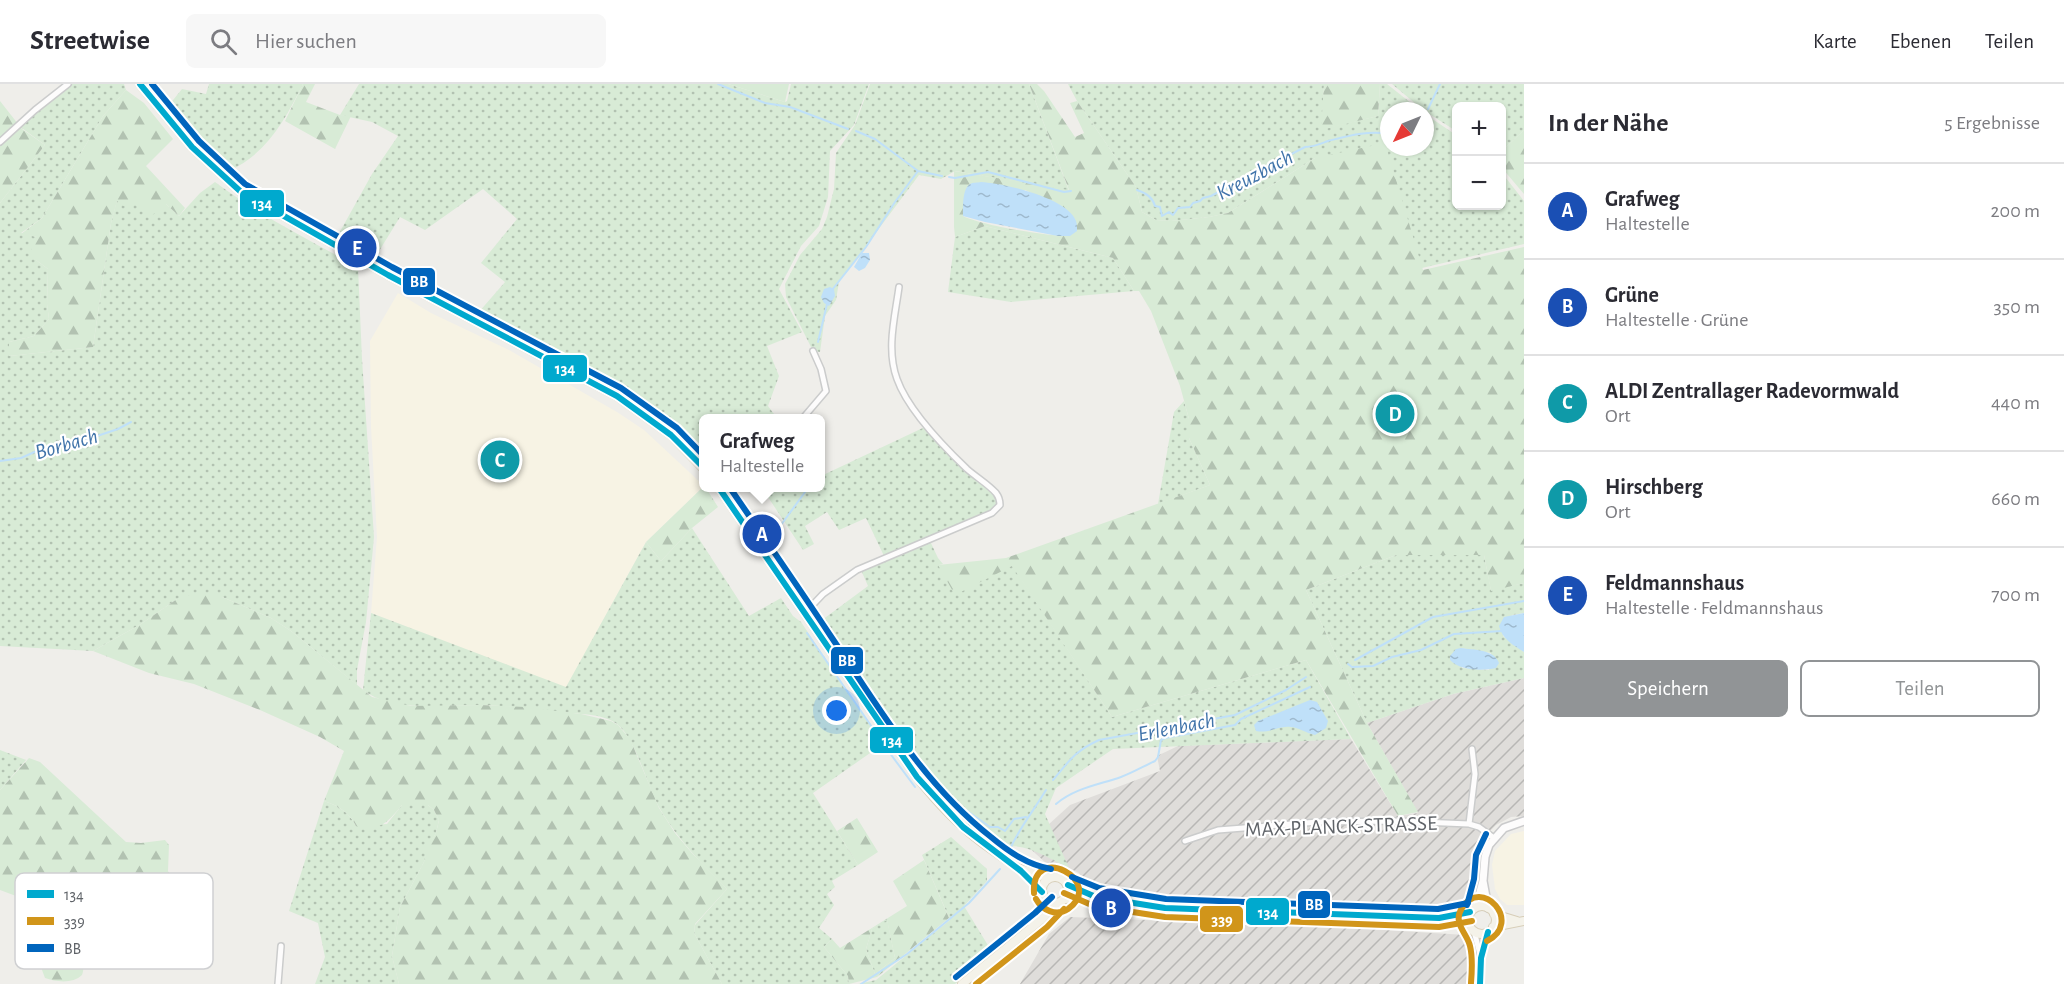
<!DOCTYPE html>
<html lang="de">
<head>
<meta charset="utf-8">
<style>
	:root { --surface:#fff; --page:#f7f7f7; --text:#2b2b33; --muted:#7c7c81; --line:#e1e1e2; --accent:#919496 }
	body { margin:0; font-family:"Alegreya Sans",sans-serif; background:var(--page); color:var(--text) }
	.controls { position:absolute; right:18px; top:18px; display:grid; overflow:hidden; border-radius:9px; box-shadow:0 2px 4px #0004 }
	.controls button { width:54px; height:54px; display:grid; place-items:center; padding:0; border:0; border-bottom:2px solid var(--line); background:var(--surface); color:var(--text); font:30px sans-serif }
	.compass { position:absolute; left:1380px; top:18px; width:54px; height:54px; border-radius:50%; background:var(--surface); box-shadow:0 2px 4px #0004; rotate:227deg }
	.you { position:absolute; left:837px; top:627px; width:21px; height:21px; margin:-15px; border:4px solid #fff; border-radius:50%; background:#1a73e8; box-shadow:0 0 0 9px #1a73e833 }
	.badge { display:grid; place-items:center; width:39px; height:39px; border-radius:50%; background:var(--accent); color:#fff; font-size:20px; font-weight:700 }
	.pin { position:absolute; translate:-50% -50%; border:3px solid #fff; box-shadow:0 2px 6px #0006 }
	.popup { position:absolute; left:699px; top:330px; width:126px; height:78px; box-sizing:border-box; display:grid; place-content:center; border-radius:9px; background:var(--surface); filter:drop-shadow(0 2px 4px #0005); font-size:20px; white-space:nowrap; color:var(--muted) }
	.popup b { font-size:22px; color:var(--text) }
	.popup::after { content:''; position:absolute; left:50%; top:100%; margin-left:-12px; border:12px solid transparent; border-top-color:var(--surface) }
	.list { margin:0; padding:0; list-style:none }
	h2 { display:flex; justify-content:space-between; align-items:center; height:78px; margin:0; padding:0 24px; font-size:26px }
	h2 small { font-size:20px; font-weight:400; color:var(--muted) }
	.list li { display:grid; grid-template-columns:39px 1fr auto; gap:18px; align-items:center; box-sizing:border-box; height:96px; padding:0 24px; border-top:2px solid var(--line) }
	.list b { display:block; font-size:22px; white-space:nowrap }
	.list p { margin:0; font-size:20px; white-space:nowrap; color:var(--muted) }
	.list em { font-size:20px; font-style:normal; color:var(--muted) }
	.actions { display:flex; gap:12px; padding:18px 24px }
	.actions a { flex:1; padding:14px 0; border:2px solid var(--accent); border-radius:9px; text-align:center; font-size:21px; color:var(--accent) }
	.actions .main { background:var(--accent); color:#fff }
	.icon { flex:none; width:33px; height:33px; fill:none; stroke:currentColor; stroke-width:2; stroke-linecap:round; stroke-linejoin:round }
	.map { position:relative; flex:none; width:1524px; height:900px; overflow:hidden }
	header { display:flex; align-items:center; gap:36px; box-sizing:border-box; height:84px; padding:0 30px; background:var(--surface); border-bottom:2px solid var(--line) }
	header strong { font-size:28px }
	nav { display:flex; gap:33px; margin-inline-start:auto; font-size:21px }
	.search { width:420px; height:54px; background:var(--page); display:flex; align-items:center; gap:15px; box-sizing:border-box; padding:0 21px; border-radius:9px; color:var(--muted); font-size:22px }
	main { display:flex }
	aside { flex:1; background:var(--surface) }
	.map>svg:first-child { display:block }
	.commercial { fill:#f7f3e4 }
	.industrial { fill:url(#industrial-furrows) }
	.grass { fill:url(#grass-dots); fill-rule:evenodd }
	.forest { fill:url(#forest-firs); fill-rule:evenodd }
	.pitch { fill:#d8ebd6 }
	.water { fill:url(#water-ripples) }
	.lines { fill:none; stroke-linecap:round; stroke-linejoin:round }
	.stream { stroke:#bfe0f9; stroke-width:2 }
	.street-casing { stroke:#cbcccc; stroke-width:8 }
	.secondary-casing { stroke:#cacacb; stroke-width:10 }
	.primary-casing { stroke:#d7ceb8; stroke-width:10 }
	.street { stroke:#fdfcfc; stroke-width:5 }
	.secondary { stroke:#fdfcfc; stroke-width:7 }
	.primary { stroke:#f4f2e9; stroke-width:8 }
	.bus-1-casing { stroke:#fff; stroke-width:10 }
	.bus-2-casing { stroke:#fff; stroke-width:10 }
	.bus-3-casing { stroke:#fff; stroke-width:10 }
	.bus-1 { stroke:#00a9ce; stroke-width:6 }
	.bus-2 { stroke:#d1951a; stroke-width:6 }
	.bus-3 { stroke:#0065bd; stroke-width:6 }
	.labels { text-anchor:middle; stroke-width:4.5; stroke-linejoin:round; paint-order:stroke }
	.street-label { font-size:21px; fill:#5f6368; stroke:#fff }
	.water-label { font-size:22px; font-style:italic; fill:#4174aa; stroke:#fff }
	.key { fill:#fff; stroke:#cfd0d2; stroke-width:1.5 }
	.key-label { font-size:16px; fill:#5f6368 }
	.line-badge { stroke:#fff; stroke-width:2 }
	.badge-label { font-size:16px; text-anchor:middle; font-weight:bold; fill:#fff }
</style>
</head>
<body>
<header>
<strong>Streetwise</strong>
<div class="search"><svg class="icon" aria-label="search" viewBox="0 0 24 24"><circle cx="10" cy="10" r="6"/><path d="M15 15l6 6"/></svg>Hier suchen</div>
<nav><a>Karte</a><a>Ebenen</a><a>Teilen</a></nav>
</header>
<main>
<div class="map">
<svg width="1524" height="900" viewBox="0 0 1524 900">
	<defs>
		<pattern id="industrial-furrows" width="10" height="10" patternUnits="userSpaceOnUse" patternTransform="scale(1.5)"><rect width="10" height="10" fill="#dfddda"/><path d="M-1 1l2-2M0 10L10 0M9 11l2-2" fill="none" stroke="#b8b7b5"/></pattern>
		<pattern id="grass-dots" width="8" height="8" patternUnits="userSpaceOnUse" patternTransform="scale(1.5)"><rect width="8" height="8" fill="#d8ebd6"/><path d="M2 2h.1M6 6h.1" fill="none" stroke="#b2c2b1" stroke-width="1.8" stroke-linecap="round"/></pattern>
		<pattern id="forest-firs" width="22" height="20" patternUnits="userSpaceOnUse" patternTransform="scale(1.5)"><rect width="22" height="20" fill="#d8ebd6"/><path d="M5 1l3.5 6h-7zM16 11l3.5 6h-7z" fill="#b2c2b1"/></pattern>
		<pattern id="water-ripples" width="26" height="14" patternUnits="userSpaceOnUse" patternTransform="scale(1.5)"><rect width="26" height="14" fill="#bfe0f9"/><path d="M2 4q2-2 4 0t4 0M15 11q2-2 4 0t4 0" fill="none" stroke="#9eb9cd"/></pattern>
	</defs>
	<rect width="100%" height="100%" fill="#efeeea"/>
	<path class="commercial" d="M398,209L431,229L509,266L617,328L644,346L703,401V403L646,458L566,604L371,529L377,453L371,343L370,257Z
		M1524,747V821H1507L1500,815L1495,805L1492,781L1495,767L1511,750Z"/>
	<path class="industrial" d="M1524,594V732L1511,733L1496,741L1482,755L1473,810L1468,817L1458,825L1168,814L1084,798L1079,789L1059,779H1046L1026,761L1070,721L1160,687L1157,672L1178,662L1351,655L1398,732L1418,729L1367,639L1453,610Z
		M1070,833L1352,844L1466,851L1475,865L1474,900H1020L1049,850Z"/>
	<path class="grass" d="M71,0H124L126,6L103,32L42,134L21,149L37,153L36,176L48,185L47,220L49,235L34,252L9,258V272L93,263L111,139L117,116L166,120L179,132L200,109L215,98C259,131 309,156 358,183L362,275L374,453L366,538L357,586V601L291,547L271,534L222,513L177,515L141,540L93,567L0,562V119L45,61L19,42L54,11Z
		M209,0H303C286,34 267,70 230,86L195,52L169,21L182,5L206,10Z
		M359,0H728L785,18L787,17L791,0H869L854,41L830,67L828,113L819,142L801,162L779,205L802,248L767,262L779,292L768,322L777,334H704L703,377L682,354L638,319L478,229L505,198L481,179L517,135L483,105L425,146L400,133L376,172L337,153L372,90L398,52L372,38L340,31Z
		M870,0H1029L1069,107L955,87L941,95L919,91L839,198L836,216L825,232L820,268L813,267L786,213L785,200L800,171L822,145L827,133L834,105L836,69L855,41Z
		M1068,0H1324L1322,45L1378,32L1380,0H1387L1421,27H1389V63H1425V30L1456,51V122H1502V89L1524,117V160L1422,184L1315,74L1228,129L1209,133L1171,137L1156,136L1142,128L1136,103L1077,17Z
		M1392,0H1524V46L1502,67V22H1456V47L1423,26Z
		M985,142L1113,174L1134,207L1011,218L948,208L955,153Z
		M1184,317L1189,335V354L1210,401L1158,420L1174,328Z
		M927,342L991,406L997,413L998,419L991,427L923,457L884,472L866,434L839,446L827,428L805,442L814,460L803,466L762,404H820L821,392Z
		M692,444L749,532L781,514L793,532L801,538L883,660L813,709L858,781L832,797L835,803L827,810L834,821L819,844L832,855L824,863L848,892L849,900H722L694,849L695,841L727,805C702,780 678,756 660,725C647,702 636,655 617,640C606,631 583,630 569,629C540,626 512,622 483,621C445,620 395,630 363,606L371,529L566,603L646,458L661,477Z
		M930,457L938,474L943,480L939,481H1012L1112,633L1306,576L1351,655L1113,665L1056,704L1045,730L1069,784C1050,775 1021,755 1000,765L961,736L914,682L810,530L815,526L822,536L868,502L861,486Z
		M1396,471H1484L1491,506L1524,499V529L1512,531L1503,552L1524,568V594L1453,610L1367,639L1306,506ZM1461,564L1491,569L1489,586L1462,584Z
		M0,666L26,676L0,706Z
		M324,717C339,722 349,728 356,742L387,740L402,721H428L434,726L439,736L436,749L428,764L424,778L400,823L392,872L399,900H315L325,873L318,839L289,827Z
		M951,753L987,785V797L964,822L989,863L977,881L955,900H858L876,896L950,836L922,771Z
		M887,835L895,874L875,890L866,865L872,845Z"/>
	<path class="forest" d="M303,0H315L306,18L340,31L351,32L335,65L285,37Z
		M1029,0H1037L1044,7L1075,53L1084,49L1070,19L1077,17L1136,103L1142,128L1156,136L1171,137L1209,133L1228,129L1315,74L1385,59L1423,186L1524,163V499L1491,507L1484,471H1396L1306,506L1367,639L1418,728L1398,732L1306,576L1112,633L1012,482L955,511L938,481L1006,474L1210,401L1189,354V335L1180,302L1151,227L1139,207H1134L1113,174L985,142L955,153L954,143V87L1069,106ZM1025,106L1066,125L1070,152C1050,153 980,141 963,132Z
		M1324,0H1380L1378,32L1321,46Z
		M126,6L144,19L173,55L146,82L185,124L179,132L166,120L151,132L138,119L124,122L117,117L111,139L93,263L9,272V258L34,252L49,235L47,220L48,185L36,176L31,164L37,153L21,150L42,134L103,32Z
		M0,17L22,45L45,61L0,119Z
		M1524,46V110L1502,84V67Z
		M703,403L706,404L718,423L692,444L661,477L646,458Z
		M200,508L222,513L271,534L291,547L372,613L411,622L480,621L525,623L581,630L611,637L618,641L630,655L659,724L675,749L691,768L727,805L695,840L694,849L722,900H399L392,872L400,823L424,778L427,764L436,749L439,736L434,726L428,721H402C388,738 380,748 356,742C349,728 339,722 324,717L344,667L320,653L260,626L194,600L149,589L93,567L141,540L177,515Z
		M29,674L40,678L126,758L141,759L165,756L169,761L168,787L177,811L165,846L91,858V861L86,863C85,868 84,888 82,891C73,900 56,898 45,894L42,886L35,854L29,843L32,818L0,806V706Z
		M857,734L878,768L858,781L837,747Z
		M924,776L949,834L877,893L849,900L848,892L824,863L832,855L840,864L907,822L893,797ZM887,836L895,874L875,890L866,865L872,845Z"/>
	<path class="pitch" d="M728,0H789L785,18Z"/>
	<path class="water" d="M981,98C1003,99 1068,114 1076,137C1077,140 1077,143 1077,147L1070,152H1058L985,138L963,132C963,124 962,105 970,100C973,98 977,99 981,98Z
		M862,169H869L870,176L865,184L859,187L854,183Z
		M830,203L834,205L835,212L829,222L824,219L821,213L824,205Z
		M1524,529V568C1513,561 1502,555 1499,542L1504,533Z
		M1461,564C1474,566 1494,565 1499,579L1496,584C1483,587 1460,587 1450,576V572L1456,565Z
		M1310,616L1317,618L1328,637L1326,644L1315,651C1306,649 1297,643 1291,643C1279,641 1269,650 1256,647L1254,641L1258,637Z"/>
	<g class="lines">
		<path class="stream" d="M718,0L765,19L790,23L848,45
			M1428,25L1440,0
			M856,47L875,55L918,87L942,92
			M949,93L955,94L988,88L1064,108L1071,107
			M1137,106C1146,109 1153,113 1155,122L1160,123L1162,132L1169,128L1173,131L1178,124L1190,123L1193,119L1200,117L1203,114L1211,112L1305,63C1314,63 1320,60 1328,57C1348,52 1368,46 1389,50
			M832,206L866,163L895,118L918,87
			M818,258L827,220
			M0,377L21,374L39,366L88,355L118,345L131,338
			M770,456L808,404
			M807,549L883,659
			M1355,576L1433,533L1524,517
			M1348,580L1352,583L1373,582L1392,573L1421,566L1454,550L1502,547
			M889,668L915,703
			M1053,696C1070,676 1075,667 1099,656L1235,631L1286,606L1306,593
			M946,712L990,743H998L1005,747L1014,735L1026,733
			M1056,720C1075,704 1098,701 1121,693C1132,689 1144,682 1155,677L1158,673L1161,656L1165,654L1235,641L1241,635L1310,603
			M1010,765C1020,743 1034,726 1046,706
			M861,900L907,870L969,819L1000,785"/>
		<g class="street-casing">
			<path id="street" d="M0,58L35,26L68,0
				M803,334L826,307L821,285L813,267
				M805,529L823,510L857,486L992,429L1000,421C1000,416 999,413 996,409C988,400 976,393 967,385C943,362 908,326 897,295C886,265 895,233 899,203
				M1469,740L1475,690L1472,665
				M1185,757L1218,746L1318,738L1398,737L1469,740L1479,743L1494,754
				M1474,847L1481,874L1480,900
				M1481,872L1488,848
				M278,900L281,862"/>
		</g>
		<g class="secondary-casing">
			<path id="secondary" d="M1483,797L1488,824
				M1476,823L1483,797L1485,773L1489,761L1504,744L1524,737"/>
		</g>
		<g class="primary-casing">
			<path id="primary" d="M140,0L192,63L240,107L388,191L617,312L671,351L704,385
				M719,404L917,693C936,717 956,739 980,757C1001,773 1026,787 1042,808
				M1021,785L1049,794
				M1042 806a13 13 0 1 1 26 0a13 13 0 1 1-26 0Z
				M1068,801L1096,813L1165,824L1251,826L1439,834L1470,828
				M1065,815L1095,813
				M1468 836a14 14 0 1 1 28 0a14 14 0 1 1-28 0Z
				M1494,830L1517,837
				M1444,835L1469,842
				M1032,839L1041,824L1044,813
				M1493,843L1524,837
				M962,900L1041,836L1058,819"/>
		</g>
		<use href="#street" class="street"/>
		<use href="#secondary" class="secondary"/>
		<use href="#primary" class="primary"/>
		<g class="bus-1-casing">
			<path id="bus-1" d="M140,0L192,63L240,107L388,191L617,312L671,351L704,384
				M719,404L917,693L963,743L1021,787L1042,808
				M1068,801L1096,813L1165,824L1439,834L1470,828
				M1480,900L1481,874L1488,848"/>
		</g>
		<g class="bus-2-casing">
			<path id="bus-2" d="M1034,809C1031,757 1107,797 1068,825C1056,833 1042,826 1036,815
				M1064,809L1094,822L1165,833L1439,843L1472,837
				M1471,899C1472,887 1473,874 1470,862C1467,849 1452,839 1462,824C1481,792 1524,838 1487,857
				M976,900L1047,843L1064,825"/>
		</g>
		<g class="bus-3-casing">
			<path id="bus-3" d="M152,0L199,57L245,100L392,183L621,304L677,344L704,372
				M730,404C763,452 797,501 830,551C878,622 922,699 991,753C1009,768 1028,781 1051,785
				M1072,793L1099,804L1166,815L1438,825L1468,819
				M1467,821L1474,795L1476,771L1486,750
				M956,893L1035,829L1052,813"/>
		</g>
		<use href="#bus-1" class="bus-1"/>
		<use href="#bus-2" class="bus-2"/>
		<use href="#bus-3" class="bus-3"/>
	</g>
	<g class="labels">
		<g class="street-label">
			<text transform="translate(1341 742) rotate(-2)" y="7">MAX-PLANCK-STRASSE</text>
		</g>
		<g class="water-label">
			<text transform="translate(1254 90) rotate(-28)" y="8">Kreuzbach</text>
			<text transform="translate(66 359) rotate(-16)" y="8">Borbach</text>
			<text transform="translate(1176 642) rotate(-11)" y="8">Erlenbach</text>
		</g>
	</g>
	<rect x="15" y="789" width="198" height="96" rx="9" class="key"/>
	<rect x="27" y="806" width="27" height="8" fill="#00a9ce"/>
	<rect x="27" y="833" width="27" height="8" fill="#d1951a"/>
	<rect x="27" y="860" width="27" height="8" fill="#0065bd"/>
	<g class="key-label">
		<text x="64" y="816">134</text>
		<text x="64" y="843">339</text>
		<text x="64" y="870">BB</text>
	</g>
	<g class="line-badge">
		<rect x="239" y="105" width="46" height="29" rx="6" fill="#00a9ce"/>
		<rect x="402" y="183" width="34" height="29" rx="6" fill="#0065bd"/>
		<rect x="542" y="270" width="46" height="29" rx="6" fill="#00a9ce"/>
		<rect x="830" y="562" width="34" height="29" rx="6" fill="#0065bd"/>
		<rect x="869" y="642" width="45" height="28" rx="6" fill="#00a9ce"/>
		<rect x="1297" y="806" width="34" height="29" rx="6" fill="#0065bd"/>
		<rect x="1245" y="813" width="45" height="29" rx="6" fill="#00a9ce"/>
		<rect x="1199" y="821" width="45" height="28" rx="6" fill="#d1951a"/>
	</g>
	<g class="badge-label">
		<text x="262" y="125">134</text>
		<text x="419" y="203">BB</text>
		<text x="565" y="290">134</text>
		<text x="847" y="582">BB</text>
		<text x="892" y="662">134</text>
		<text x="1314" y="826">BB</text>
		<text x="1268" y="834">134</text>
		<text x="1222" y="841">339</text>
	</g>
</svg>
<div class="controls">
<button>+</button>
<button>−</button>
</div>
<svg class="compass" viewBox="-18 -18 36 36"><path d="M0-13l5 13h-10z" fill="#e53935"/><path d="M0 13l5-13h-10z" fill="#7c7c81"/></svg>
<div class="you"></div>
<div class="pin badge" style="left:762px;top:450px;background:#1a4fb4">A</div>
<div class="popup"><b>Grafweg</b>Haltestelle</div>
<div class="pin badge" style="left:1111px;top:824px;background:#1a4fb4">B</div>
<div class="pin badge" style="left:500px;top:376px;background:#0f9aa8">C</div>
<div class="pin badge" style="left:1395px;top:330px;background:#0f9aa8">D</div>
<div class="pin badge" style="left:357px;top:164px;background:#1a4fb4">E</div>
</div>
<aside>
<h2>In der Nähe<small>5 Ergebnisse</small></h2>
<ul class="list">
<li><span class="badge" style="background:#1a4fb4">A</span><div><b>Grafweg</b><p>Haltestelle</p></div><em>200 m</em></li>
<li><span class="badge" style="background:#1a4fb4">B</span><div><b>Grüne</b><p>Haltestelle · Grüne</p></div><em>350 m</em></li>
<li><span class="badge" style="background:#0f9aa8">C</span><div><b>ALDI Zentrallager Radevormwald</b><p>Ort</p></div><em>440 m</em></li>
<li><span class="badge" style="background:#0f9aa8">D</span><div><b>Hirschberg</b><p>Ort</p></div><em>660 m</em></li>
<li><span class="badge" style="background:#1a4fb4">E</span><div><b>Feldmannshaus</b><p>Haltestelle · Feldmannshaus</p></div><em>700 m</em></li>
</ul>
<div class="actions"><a class="main">Speichern</a><a>Teilen</a></div>
</aside>
</main>
</body>
</html>
